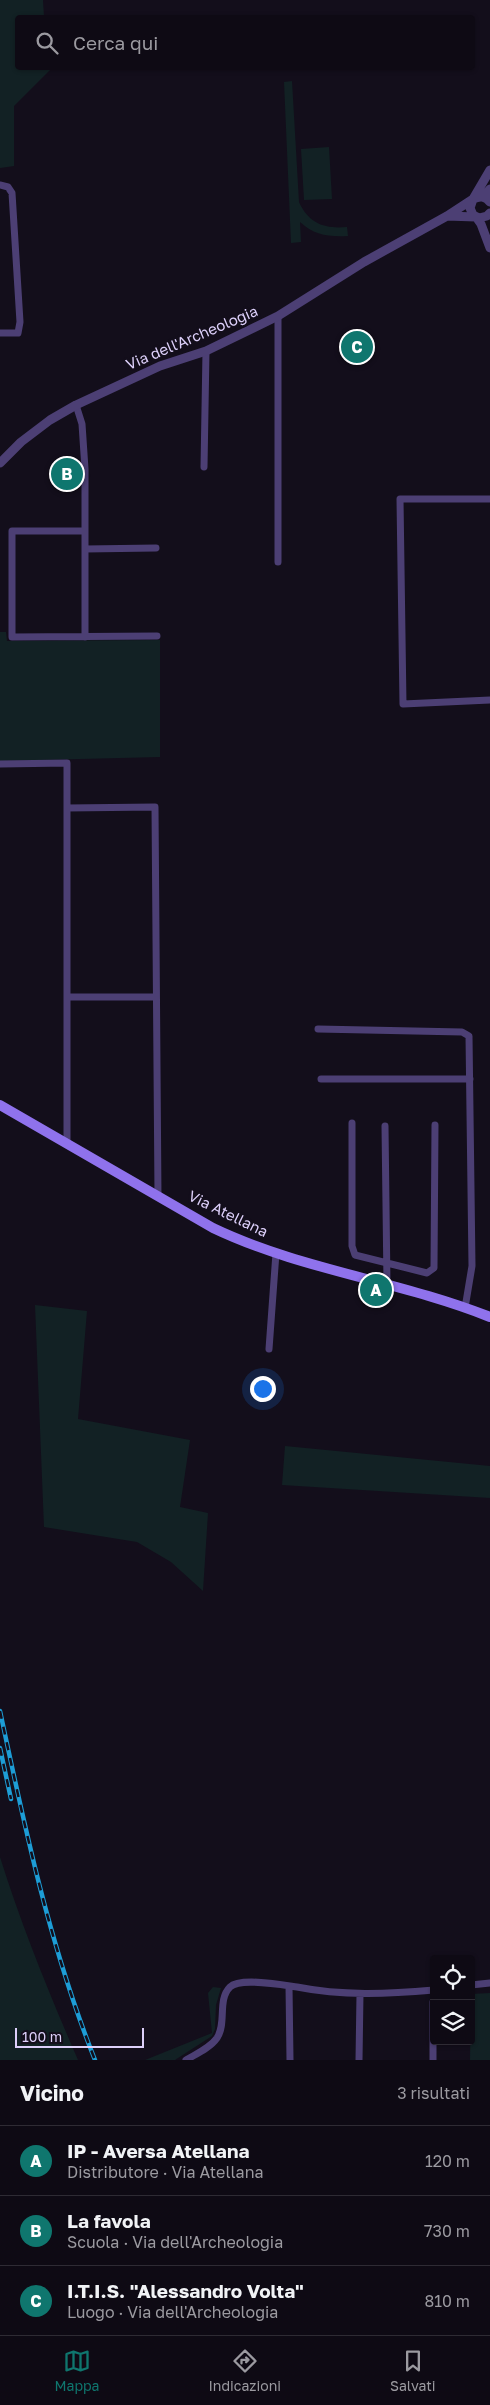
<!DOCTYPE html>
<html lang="it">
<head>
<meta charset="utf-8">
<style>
	:root { --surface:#0e0a14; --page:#17131d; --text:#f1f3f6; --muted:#9b9aa0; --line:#2e2b34; --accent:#0f766e }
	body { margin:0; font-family:"Golos Text",sans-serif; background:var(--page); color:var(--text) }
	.controls { position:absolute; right:15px; bottom:15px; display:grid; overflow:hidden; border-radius:5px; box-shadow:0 1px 4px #0004 }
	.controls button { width:45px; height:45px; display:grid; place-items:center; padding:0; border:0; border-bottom:1px solid var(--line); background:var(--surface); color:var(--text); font:25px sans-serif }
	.scale { position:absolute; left:15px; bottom:12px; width:129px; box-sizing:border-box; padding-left:5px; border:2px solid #dccff9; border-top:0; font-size:14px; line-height:18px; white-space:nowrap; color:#dccff9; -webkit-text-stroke:4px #130e1b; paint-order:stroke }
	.you { position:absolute; left:262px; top:1388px; width:18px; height:18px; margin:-12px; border:4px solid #fff; border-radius:50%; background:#1a73e8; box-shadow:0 0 0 8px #1a73e833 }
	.badge { display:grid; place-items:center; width:32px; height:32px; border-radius:50%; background:var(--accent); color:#fff; font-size:16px; font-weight:700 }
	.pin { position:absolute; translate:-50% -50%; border:2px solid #fff; box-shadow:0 1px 5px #0006 }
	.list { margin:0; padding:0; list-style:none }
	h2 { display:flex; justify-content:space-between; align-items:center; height:65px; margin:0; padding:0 20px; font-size:21px }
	h2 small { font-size:16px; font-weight:400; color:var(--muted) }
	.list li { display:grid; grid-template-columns:32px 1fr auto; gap:15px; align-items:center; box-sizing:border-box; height:70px; padding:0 20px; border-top:1px solid var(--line) }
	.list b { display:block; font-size:19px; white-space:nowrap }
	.list p { margin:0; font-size:16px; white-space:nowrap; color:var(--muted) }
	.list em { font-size:16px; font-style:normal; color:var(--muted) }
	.icon { flex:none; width:28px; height:28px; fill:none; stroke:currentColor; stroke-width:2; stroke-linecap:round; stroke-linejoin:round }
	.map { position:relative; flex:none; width:490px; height:2060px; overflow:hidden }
	.search { position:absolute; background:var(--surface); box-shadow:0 1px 4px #0004; left:15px; right:15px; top:15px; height:55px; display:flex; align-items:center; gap:12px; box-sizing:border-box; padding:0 18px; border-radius:5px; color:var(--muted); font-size:19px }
	.sheet { height:275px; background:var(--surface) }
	nav { display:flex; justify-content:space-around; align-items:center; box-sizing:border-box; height:70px; border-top:1px solid var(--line); background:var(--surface); font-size:14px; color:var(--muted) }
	nav a { display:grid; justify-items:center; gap:2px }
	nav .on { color:var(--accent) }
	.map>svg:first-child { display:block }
	.green { fill:#122124 }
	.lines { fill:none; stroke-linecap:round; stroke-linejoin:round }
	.minor { stroke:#4c3f74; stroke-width:7 }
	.tertiary { stroke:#4c3f74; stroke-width:9 }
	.secondary { stroke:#8f72ec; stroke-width:10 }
	.rail-casing { stroke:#1d9dd6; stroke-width:4.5 }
	.rail { stroke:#130e1b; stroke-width:2.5; stroke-dasharray:8; stroke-linecap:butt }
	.labels { text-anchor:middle; stroke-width:5; stroke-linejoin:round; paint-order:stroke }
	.street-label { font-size:15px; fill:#dccff9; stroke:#130e1b }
</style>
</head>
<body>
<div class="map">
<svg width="490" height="2060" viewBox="0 0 490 2060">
	<rect width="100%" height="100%" fill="#130e1b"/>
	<path class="green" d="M0,0H43L44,17L18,18V68H52L14,106V166L0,168Z
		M292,81L299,202C309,224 325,229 347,227L348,236C328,237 314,235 300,222L301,242L291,243L284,82Z
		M329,147L332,199L304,200L301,149Z
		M0,632H6L7,641L160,640V757L0,761Z
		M35,1305L87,1311L78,1419L190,1440L180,1507L208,1513L203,1591L171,1562L137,1542L44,1527Z
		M285,1446L490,1466V1498L282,1485Z
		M0,1857C22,1927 49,1993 78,2060H0Z
		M213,1987L221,1988L216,2005L215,2029L212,2036L175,2060H145L212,2033L208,1993Z
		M490,1993V2060H470L471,1994Z"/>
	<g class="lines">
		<path class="minor" d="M0,185L8,187L12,193L20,322L18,333H0
			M278,316V562
			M76,405L82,424L85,469V637
			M204,467L206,351
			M490,499H400L403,704L490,700
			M84,531H12V637L157,636
			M85,549L156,548
			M0,764L67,763V1143
			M67,808L155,807L158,1196
			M67,997H156
			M318,1029L462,1032L469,1036L472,1266L465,1308
			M321,1079H470
			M352,1123V1246L355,1255L427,1273L434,1268L435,1125
			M385,1126L387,1284
			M269,1349L276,1253
			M471,1985L490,1983
			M289,1986L290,2060
			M433,2002V2060
			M186,2060C196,2054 210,2048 217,2038C227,2023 217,2000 230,1987C240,1977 283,1985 297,1987C342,1996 388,1994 434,1990
			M359,2060L360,1994"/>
		<path class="tertiary" d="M483,197L490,189
			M490,202C485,196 480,196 473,199L470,208L473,215L479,218L487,216L490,213
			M447,216L476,217L481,224L490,248
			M0,463L21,442L50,420L76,405L160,366L206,351L278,316L364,262L447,216L473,199L490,170"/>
		<path class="secondary" d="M0,1105L213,1228C301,1270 400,1281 490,1317"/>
		<g class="rail-casing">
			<path id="rail" d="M0,1711C25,1829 50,1947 95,2060
				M0,1748L11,1799"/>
		</g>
		<use href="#rail" class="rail"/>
	</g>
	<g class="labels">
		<g class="street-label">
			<text transform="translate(192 338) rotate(-23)" y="5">Via dell'Archeologia</text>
			<text transform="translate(228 1214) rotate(26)" y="5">Via Atellana</text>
		</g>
	</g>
</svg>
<div class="controls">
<button><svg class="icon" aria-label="locate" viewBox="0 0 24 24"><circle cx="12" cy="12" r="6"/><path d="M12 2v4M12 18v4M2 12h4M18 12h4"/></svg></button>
<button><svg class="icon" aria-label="layers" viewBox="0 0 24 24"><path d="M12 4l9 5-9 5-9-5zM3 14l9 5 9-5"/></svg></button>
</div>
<div class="scale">100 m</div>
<div class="you"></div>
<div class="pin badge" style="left:376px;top:1290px">A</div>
<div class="pin badge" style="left:67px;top:474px">B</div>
<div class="pin badge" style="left:357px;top:347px">C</div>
<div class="search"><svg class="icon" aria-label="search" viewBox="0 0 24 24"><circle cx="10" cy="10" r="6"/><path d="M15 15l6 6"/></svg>Cerca qui</div>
</div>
<section class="sheet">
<h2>Vicino<small>3 risultati</small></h2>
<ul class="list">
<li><span class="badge">A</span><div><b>IP - Aversa Atellana</b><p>Distributore · Via Atellana</p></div><em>120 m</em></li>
<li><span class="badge">B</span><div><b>La favola</b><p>Scuola · Via dell'Archeologia</p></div><em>730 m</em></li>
<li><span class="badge">C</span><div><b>I.T.I.S. &quot;Alessandro Volta&quot;</b><p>Luogo · Via dell'Archeologia</p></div><em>810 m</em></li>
</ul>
</section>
<nav>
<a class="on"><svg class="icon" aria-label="map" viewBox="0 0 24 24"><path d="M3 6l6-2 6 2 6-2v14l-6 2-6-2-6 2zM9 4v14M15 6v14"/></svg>Mappa</a>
<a><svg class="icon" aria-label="directions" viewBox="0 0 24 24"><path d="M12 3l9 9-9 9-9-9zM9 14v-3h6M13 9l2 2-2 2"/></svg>Indicazioni</a>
<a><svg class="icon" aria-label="saved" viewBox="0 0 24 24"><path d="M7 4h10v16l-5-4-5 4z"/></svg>Salvati</a>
</nav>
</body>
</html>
